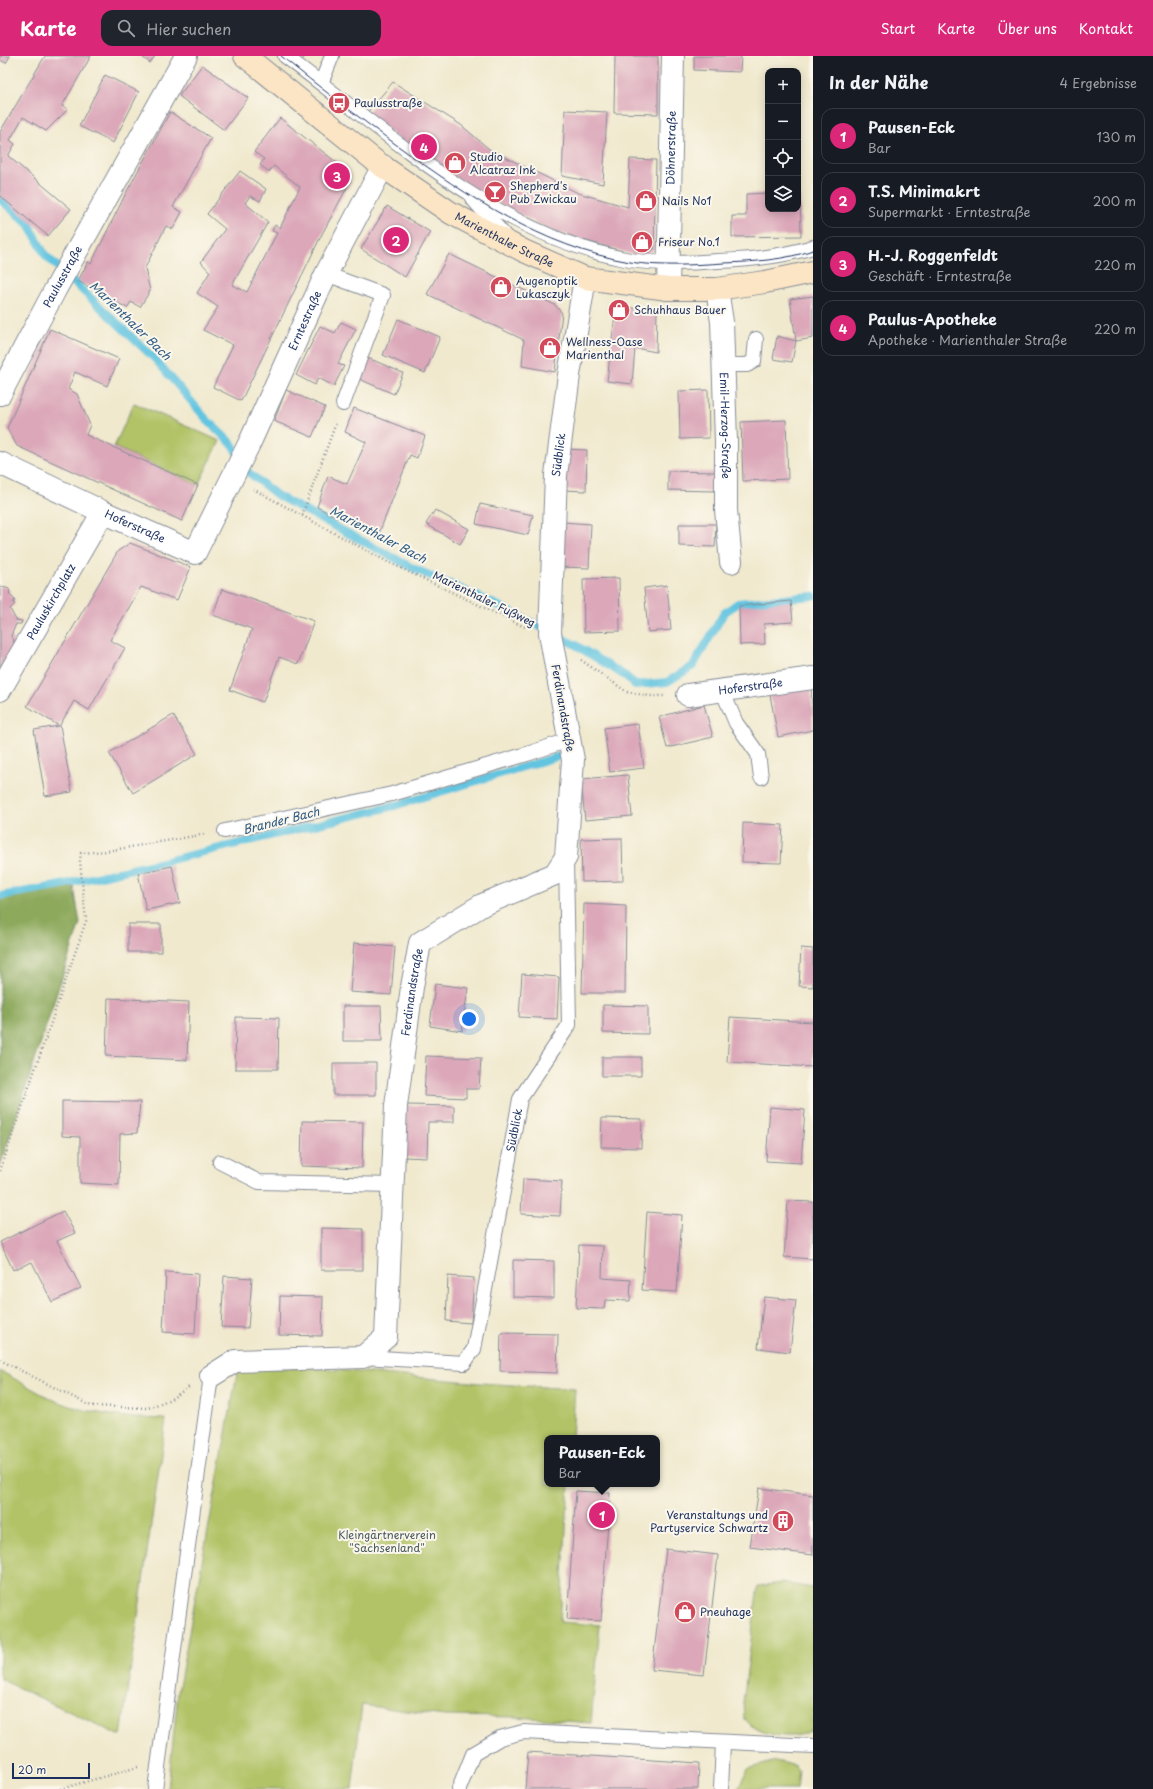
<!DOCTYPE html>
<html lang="de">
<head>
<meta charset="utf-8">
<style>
	:root { --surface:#171b24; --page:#20242c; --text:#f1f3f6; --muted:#9ea1a6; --line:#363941; --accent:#db2777 }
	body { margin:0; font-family:"Playpen Sans",sans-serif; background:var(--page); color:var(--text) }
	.controls { position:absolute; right:12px; top:12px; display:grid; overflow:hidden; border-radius:8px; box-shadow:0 2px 10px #0003 }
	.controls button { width:36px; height:36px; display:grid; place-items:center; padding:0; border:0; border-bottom:1px solid var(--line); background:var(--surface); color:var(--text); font:20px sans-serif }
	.scale { position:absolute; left:12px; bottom:10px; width:78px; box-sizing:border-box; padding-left:4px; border:2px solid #1b2f5e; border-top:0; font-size:11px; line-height:14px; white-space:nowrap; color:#1b2f5e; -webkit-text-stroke:3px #fbf7ec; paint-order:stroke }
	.you { position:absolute; left:469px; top:963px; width:14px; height:14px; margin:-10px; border:3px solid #fff; border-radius:50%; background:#1a73e8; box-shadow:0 0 0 6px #1a73e833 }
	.badge { display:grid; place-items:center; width:26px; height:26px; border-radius:50%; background:var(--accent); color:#fff; font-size:13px; font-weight:700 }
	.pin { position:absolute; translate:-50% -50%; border:2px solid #fff; box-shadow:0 1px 4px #0006 }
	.popup { position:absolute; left:544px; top:1379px; width:116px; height:52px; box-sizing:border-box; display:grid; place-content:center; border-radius:8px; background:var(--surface); filter:drop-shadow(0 1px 3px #0005); font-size:13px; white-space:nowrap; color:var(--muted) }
	.popup b { font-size:15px; color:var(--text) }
	.popup::after { content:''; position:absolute; left:50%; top:100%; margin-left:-8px; border:8px solid transparent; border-top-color:var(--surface) }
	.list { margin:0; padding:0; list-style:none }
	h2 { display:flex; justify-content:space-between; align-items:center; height:52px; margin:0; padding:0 16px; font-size:17px }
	h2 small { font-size:13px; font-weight:400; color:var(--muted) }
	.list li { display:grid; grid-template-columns:26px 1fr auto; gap:12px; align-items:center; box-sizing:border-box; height:56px; margin:0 8px 8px; padding:0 8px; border:1px solid var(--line); border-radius:12px }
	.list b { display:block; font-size:15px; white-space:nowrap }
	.list p { margin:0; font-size:13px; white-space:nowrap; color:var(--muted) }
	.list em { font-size:13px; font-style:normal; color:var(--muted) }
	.icon { flex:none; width:22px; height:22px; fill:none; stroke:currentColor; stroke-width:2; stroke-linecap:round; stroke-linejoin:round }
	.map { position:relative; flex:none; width:813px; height:1733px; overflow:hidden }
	header { display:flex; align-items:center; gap:24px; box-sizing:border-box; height:56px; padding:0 20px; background:var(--accent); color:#fff }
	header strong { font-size:19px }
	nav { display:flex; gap:22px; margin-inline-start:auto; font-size:14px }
	.search { width:280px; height:36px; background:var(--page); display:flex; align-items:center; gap:10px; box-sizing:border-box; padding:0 14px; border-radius:12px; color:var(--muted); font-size:15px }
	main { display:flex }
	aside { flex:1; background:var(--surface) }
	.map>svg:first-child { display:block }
	.green { fill:#b1c366; stroke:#667962 }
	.forest { fill:#8ca95b; stroke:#546c5c }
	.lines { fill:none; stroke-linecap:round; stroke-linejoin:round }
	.stream { stroke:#62c4e0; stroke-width:8 }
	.building { fill:#dba7b9 }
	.service-casing { stroke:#868c96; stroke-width:16 }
	.minor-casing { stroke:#868c96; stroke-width:24 }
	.secondary-casing { stroke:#868c96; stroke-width:24 }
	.path { stroke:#868c96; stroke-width:2.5; stroke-dasharray:1 3; stroke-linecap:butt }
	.service { stroke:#fff; stroke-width:14 }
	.minor { stroke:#fff; stroke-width:22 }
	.secondary { stroke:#fce5c4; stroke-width:22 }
	.tram { stroke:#1b2f5e; stroke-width:1 }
	.labels { text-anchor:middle; stroke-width:4; stroke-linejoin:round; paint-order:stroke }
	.poi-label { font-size:11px; fill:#1b2f5e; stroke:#fbf7ec; text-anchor:start }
	.street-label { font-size:11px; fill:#1b2f5e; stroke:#fbf7ec }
	.park-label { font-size:11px; fill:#485b60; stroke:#fbf7ec }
	.water-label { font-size:12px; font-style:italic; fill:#305c85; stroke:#fbf7ec }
</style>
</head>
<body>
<header>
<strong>Karte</strong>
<div class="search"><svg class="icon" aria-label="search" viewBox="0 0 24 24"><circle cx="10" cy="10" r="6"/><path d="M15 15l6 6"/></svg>Hier suchen</div>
<nav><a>Start</a><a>Karte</a><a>Über uns</a><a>Kontakt</a></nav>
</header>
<main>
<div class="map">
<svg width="813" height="1733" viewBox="0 0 813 1733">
	<rect width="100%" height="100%" fill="#fbf7ec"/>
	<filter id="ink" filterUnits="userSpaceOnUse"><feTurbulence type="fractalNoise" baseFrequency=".025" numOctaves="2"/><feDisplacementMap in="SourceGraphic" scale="8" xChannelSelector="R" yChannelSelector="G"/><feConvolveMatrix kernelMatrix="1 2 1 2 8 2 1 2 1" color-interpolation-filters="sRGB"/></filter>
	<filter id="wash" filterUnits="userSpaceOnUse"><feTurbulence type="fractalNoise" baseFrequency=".012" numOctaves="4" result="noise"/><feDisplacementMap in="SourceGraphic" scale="16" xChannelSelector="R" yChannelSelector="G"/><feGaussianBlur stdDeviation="0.9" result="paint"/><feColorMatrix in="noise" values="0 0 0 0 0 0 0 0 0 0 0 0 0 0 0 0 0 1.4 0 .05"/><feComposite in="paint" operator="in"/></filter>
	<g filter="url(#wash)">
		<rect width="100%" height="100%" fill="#f0e9ce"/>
		<path class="green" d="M134,347L220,385L198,429L114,391Z
			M238,1312H317L481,1327L575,1333L572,1382H547V1428H569L560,1566L600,1569L591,1667L517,1661L444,1660L362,1649L352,1733H168L178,1636Z
			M0,1315C18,1324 36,1336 54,1344C91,1359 127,1362 166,1363L121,1680L0,1623Z
			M781,1527L813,1532V1672C800,1685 771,1680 756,1673C752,1671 748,1666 744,1662L743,1646L758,1530Z
			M776,1705L796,1710L799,1714L797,1733H738L748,1713Z"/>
		<path class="forest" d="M56,830L74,831L80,867L0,1110V840Z"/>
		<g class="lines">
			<path class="stream" d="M0,143L30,170L45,199L155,303L208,365L232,388L248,416L278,440L413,512L499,550L574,588L627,621L635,629L667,626L693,610L724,557L738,547L813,540
				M0,840L56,830L154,808L394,750L563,699"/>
		</g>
		<g id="blocks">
			<path class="building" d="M0,0H10L6,7L0,4Z
				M45,0H91L62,50L68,53L46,75L23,61L10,84L15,88L8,100L71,153L48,180L0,140V76Z
				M141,0H155L150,7Z
				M293,0H305L301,6Z
				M615,0H658V58L614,57Z
				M694,0H741L740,16L694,14Z
				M202,9L248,42L224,74L179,40Z
				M105,19L139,36L113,87L79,70Z
				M393,26L461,69L489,93L578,137L628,151L630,103L656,104L654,193L642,201L552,175L471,133L365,59Z
				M565,54L607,56L603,128L562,120Z
				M170,56L211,82L173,151L182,156L173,173L166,170L145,212L150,235L140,251L131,246L127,252L78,225L88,206L91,208L126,137Z
				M280,62L350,117V126L322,178L241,345L213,331L233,289L203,274L218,251L197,237L210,216L201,206L225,173L207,158L240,115L266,133L260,145L250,140L245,147L268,166L232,229L247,236L277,177L272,175L275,169L280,172L300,131L274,110L269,116L260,109L264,103L254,96Z
				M768,137V153H798V137H800L801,180L732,181V160H746V138Z
				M387,150L430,176L405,221L361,193Z
				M449,198L555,249L562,257L555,316L522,310L524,284L427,238Z
				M813,240V282L796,285L792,306L773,303L777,280L796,285L790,243Z
				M616,250L657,255L656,296L635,292L632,328L607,325Z
				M398,263L440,281L425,317L383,299Z
				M341,266L356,273L338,308L344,310L334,330L318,322L315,329L296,319L320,270L335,277Z
				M50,273L119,303L107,330L75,316L68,333L77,338L90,369L86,379L198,429L182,465L17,390L7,372Z
				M368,302L403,317L394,338L359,323Z
				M286,334L325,351L312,381L274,365Z
				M708,334L709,382L680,383L679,335Z
				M354,352L425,380L417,402L410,399L377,482L317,451L328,420L347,428L366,386L345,376Z
				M786,364L788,423L743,425L741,366Z
				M565,393L587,394L586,435L563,434Z
				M668,415L716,416L715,435L668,434Z
				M480,448L533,459L528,479L476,468Z
				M435,454L469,473L460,488L426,468Z
				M562,466L591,468L589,512L560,511Z
				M679,468H716L715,491L679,490Z
				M130,487L191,511L177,544L141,531L110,584L125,592L89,654L74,645L60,669L72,736L45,740L34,674L59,670L27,650L118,495Z
				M619,522L620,575L584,576L583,523Z
				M667,529L671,574L648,576L644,532Z
				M0,530L9,533L10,539L15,544L13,547L15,548L10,553L16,564L22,565L21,568H16L11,580L14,584L13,586L16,587L0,618Z
				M222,533L314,565L298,608L279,601L263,646L230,634L252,573L213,559Z
				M791,545L793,566L764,568L765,588L740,589L739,550Z
				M811,626L813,674L778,681L769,634Z
				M704,649L713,681L667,692L659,661Z
				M173,659L197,698L133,737L109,697Z
				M638,668L644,712L610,716L604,672Z
				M628,719L632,760L585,764L581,723Z
				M743,767L783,769L781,807L742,806Z
				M622,782L623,825L582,826L581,783Z
				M172,810L180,847L146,854L138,817Z
				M584,848L626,850L625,937H582Z
				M128,868H161V896H128Z
				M354,887L395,891L391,939L350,936Z
				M801,892L813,893V931L799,930Z
				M522,918L559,921L557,963L519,961Z
				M435,928L468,932L462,975L430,970Z
				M108,942L189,946L187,1004L106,1000Z
				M603,949L648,950V978L603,977Z
				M343,950H381L382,985H343Z
				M236,961L279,962L278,1013H235Z
				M730,961L813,966V1011L727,1006Z
				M426,1000L481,1002L479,1033H466V1042L424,1040Z
				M602,1001H641V1020H602Z
				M333,1007H376V1039H333Z
				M62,1045L140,1046L137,1077L120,1078L119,1129L80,1127V1081L62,1080Z
				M406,1049L454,1050V1066H428L427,1102L405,1101Z
				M770,1051L805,1054L801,1107L766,1105Z
				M602,1062L642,1063L641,1092L601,1091Z
				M302,1065L363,1066L362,1112L301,1110Z
				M523,1123L562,1125L560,1160L521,1158Z
				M788,1145L813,1146V1203L784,1201Z
				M63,1155L75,1177L57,1185L81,1232L52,1246L32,1206L13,1214L0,1186Z
				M647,1156L682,1159L677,1236L642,1234Z
				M321,1172L363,1173V1214H321Z
				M579,1189L603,1190L602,1222L631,1224L630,1245L605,1244L604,1253L576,1252Z
				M513,1204L554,1205V1242L513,1241Z
				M166,1216L198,1218L195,1278L163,1276Z
				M224,1220L252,1222L248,1272L221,1271Z
				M448,1220L474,1222L471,1267L446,1265Z
				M280,1240L323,1241L322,1280L279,1279Z
				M764,1241L796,1244L790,1296L758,1292Z
				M501,1277L558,1278L557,1317L500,1315Z
				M759,1432L813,1439V1499L750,1491Z
				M576,1435L610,1437L601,1565L567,1563Z
				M666,1493L718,1499L704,1619L652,1614Z
				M528,1696L699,1707L698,1733H525Z"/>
		</g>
	</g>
	<g filter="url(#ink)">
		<use href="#blocks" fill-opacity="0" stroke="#868c96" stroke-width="1"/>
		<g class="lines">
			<g class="service-casing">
				<g id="service">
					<path d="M285,0C390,78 496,180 630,204C655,208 692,207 718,205C749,204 783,200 813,191"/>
					<path d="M322,25L332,0"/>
					<path d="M472,142L504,179"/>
					<path d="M326,218L383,239L343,348"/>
					<path d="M724,309H747L754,305L756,283"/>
					<path d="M722,634L736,667L758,698L761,721"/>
					<path d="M225,775L392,738L527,698L569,684"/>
					<path d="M220,1106L259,1126L393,1129"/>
					<path id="s1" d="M363,1301L464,1307L474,1293L520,1043L569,969L566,803"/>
					<path d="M155,1733L211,1320"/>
					<path d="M459,1733L473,1698L500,1682L523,1676L813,1690"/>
					<path d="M721,1733L723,1687"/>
				</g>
			</g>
			<g class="minor-casing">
				<g id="minor">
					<path id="s2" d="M668,233L673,0"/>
					<path id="s3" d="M717,233L722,266L726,385V454L731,506"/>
					<path id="s4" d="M0,338L55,234L186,0"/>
					<path id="s5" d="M0,407L103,456L195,497L250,386L326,218L383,110"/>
					<path id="s6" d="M0,634L103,456"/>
					<path id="s7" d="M688,639L813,622"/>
					<path id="s8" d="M211,1320L235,1305L363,1301L386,1281L396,1050L412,931L420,887L482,849L555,818L566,801L573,704L550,577L556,419L569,319L585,222"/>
				</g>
			</g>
			<g class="secondary-casing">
				<g id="secondary">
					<path id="s9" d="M245,0L379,108L451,157L524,195L585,222L668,233H717L765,226L813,216"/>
				</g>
			</g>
			<path class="path" d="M253,433L386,505L527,572
				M302,459L336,367
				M581,604L627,636L649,640H664
				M0,1115L86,865L80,805L81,797L107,795L206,778
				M0,1304L91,1350L148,1352L171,1343L189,1331
				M60,1733L138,1711"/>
			<use href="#service" class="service"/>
			<use href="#minor" class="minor"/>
			<use href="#secondary" class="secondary"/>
			<path class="tram" d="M281,0C319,31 358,61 398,90C468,141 543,191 630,206C660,211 694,209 724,207C753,206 785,204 813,194"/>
		</g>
	</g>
	<defs>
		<g id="bus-disc" transform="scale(1.15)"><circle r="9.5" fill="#d1495b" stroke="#fbf7ec"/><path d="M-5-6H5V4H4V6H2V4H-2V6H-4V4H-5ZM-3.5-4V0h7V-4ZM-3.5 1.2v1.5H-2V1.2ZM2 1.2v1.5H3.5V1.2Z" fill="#fff"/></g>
		<g id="shop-disc" transform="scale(1.15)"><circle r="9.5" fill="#d1495b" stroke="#fbf7ec"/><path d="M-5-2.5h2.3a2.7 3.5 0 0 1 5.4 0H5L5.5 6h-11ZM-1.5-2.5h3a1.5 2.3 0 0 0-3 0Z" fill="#fff"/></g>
		<g id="bar-disc" transform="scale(1.15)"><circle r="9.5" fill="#d1495b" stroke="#fbf7ec"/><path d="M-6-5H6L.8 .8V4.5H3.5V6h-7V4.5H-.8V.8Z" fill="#fff"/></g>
		<g id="building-disc" transform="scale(1.15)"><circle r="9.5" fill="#d1495b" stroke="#fbf7ec"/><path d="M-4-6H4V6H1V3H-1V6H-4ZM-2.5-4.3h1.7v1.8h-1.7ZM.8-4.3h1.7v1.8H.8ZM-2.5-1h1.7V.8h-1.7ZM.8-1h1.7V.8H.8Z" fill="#fff"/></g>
	</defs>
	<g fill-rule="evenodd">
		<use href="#bus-disc" x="339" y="47"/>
		<use href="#shop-disc" x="455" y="107"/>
		<use href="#bar-disc" x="495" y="136"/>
		<use href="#shop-disc" x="646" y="145"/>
		<use href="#shop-disc" x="642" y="186"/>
		<use href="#shop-disc" x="501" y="231"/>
		<use href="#shop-disc" x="619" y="254"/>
		<use href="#shop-disc" x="550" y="292"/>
		<use href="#building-disc" x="783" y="1465"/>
		<use href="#shop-disc" x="685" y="1556"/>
	</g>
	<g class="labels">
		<g class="poi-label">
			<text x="354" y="51">Paulusstraße</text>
			<text x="470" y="105">Studio<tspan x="470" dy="13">Alcatraz Ink</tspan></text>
			<text x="510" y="134">Shepherd's<tspan x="510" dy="13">Pub Zwickau</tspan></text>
			<text x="662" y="149">Nails No1</text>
			<text x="658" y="190">Friseur No.1</text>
			<text x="516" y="229">Augenoptik<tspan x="516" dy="13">Lukasczyk</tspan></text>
			<text x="634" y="258">Schuhhaus Bauer</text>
			<text x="566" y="290">Wellness-Oase<tspan x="566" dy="13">Marienthal</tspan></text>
			<text x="768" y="1463" text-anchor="end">Veranstaltungs und<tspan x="768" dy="13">Partyservice Schwartz</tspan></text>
			<text x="700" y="1560">Pneuhage</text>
		</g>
		<g class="street-label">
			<text dy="4" stroke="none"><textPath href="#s2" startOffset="141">Döhnerstraße</textPath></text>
			<text dy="4" stroke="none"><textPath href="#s9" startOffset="319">Marienthaler Straße</textPath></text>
			<text dy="4" stroke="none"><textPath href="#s4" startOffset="133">Paulusstraße</textPath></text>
			<text dy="4" stroke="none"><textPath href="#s5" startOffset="472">Erntestraße</textPath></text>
			<text dy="4" stroke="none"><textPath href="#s3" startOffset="137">Emil-Herzog-Straße</textPath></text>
			<text dy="4" stroke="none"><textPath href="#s8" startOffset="1160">Südblick</textPath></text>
			<text dy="4" stroke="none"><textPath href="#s5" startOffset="149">Hoferstraße</textPath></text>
			<text transform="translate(484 543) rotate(26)" y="4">Marienthaler Fußweg</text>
			<text dy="4" stroke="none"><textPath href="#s6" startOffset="102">Pauluskirchplatz</textPath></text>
			<text dy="4" stroke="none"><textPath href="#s7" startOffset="63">Hoferstraße</textPath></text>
			<text transform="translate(563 652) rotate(80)" y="4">Ferdinandstraße</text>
			<text dy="4" stroke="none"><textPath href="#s8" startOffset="533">Ferdinandstraße</textPath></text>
			<text dy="4" stroke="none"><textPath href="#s1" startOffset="341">Südblick</textPath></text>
		</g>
		<g class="park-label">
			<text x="387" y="1483">Kleingärtnerverein<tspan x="387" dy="13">"Sachsenland"</tspan></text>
		</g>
		<g class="water-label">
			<text transform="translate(130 265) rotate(44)" y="4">Marienthaler Bach</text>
			<text transform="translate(378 479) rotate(28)" y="4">Marienthaler Bach</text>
			<text transform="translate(281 765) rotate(-14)" y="4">Brander Bach</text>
		</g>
	</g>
</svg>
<div class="controls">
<button>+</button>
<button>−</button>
<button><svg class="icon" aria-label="locate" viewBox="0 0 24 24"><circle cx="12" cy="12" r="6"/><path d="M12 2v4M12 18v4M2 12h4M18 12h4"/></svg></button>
<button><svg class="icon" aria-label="layers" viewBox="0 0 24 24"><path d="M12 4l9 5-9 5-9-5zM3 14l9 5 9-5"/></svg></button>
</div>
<div class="scale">20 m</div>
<div class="you"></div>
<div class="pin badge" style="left:602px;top:1459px">1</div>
<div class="popup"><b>Pausen-Eck</b>Bar</div>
<div class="pin badge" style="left:396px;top:184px">2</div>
<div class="pin badge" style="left:337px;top:120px">3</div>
<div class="pin badge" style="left:424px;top:91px">4</div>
</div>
<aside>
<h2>In der Nähe<small>4 Ergebnisse</small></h2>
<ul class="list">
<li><span class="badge">1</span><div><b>Pausen-Eck</b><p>Bar</p></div><em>130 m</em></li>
<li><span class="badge">2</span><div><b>T.S. Minimakrt</b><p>Supermarkt · Erntestraße</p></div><em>200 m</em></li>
<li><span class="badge">3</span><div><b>H.-J. Roggenfeldt</b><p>Geschäft · Erntestraße</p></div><em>220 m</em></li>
<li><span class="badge">4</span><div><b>Paulus-Apotheke</b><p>Apotheke · Marienthaler Straße</p></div><em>220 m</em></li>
</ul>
</aside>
</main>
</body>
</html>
